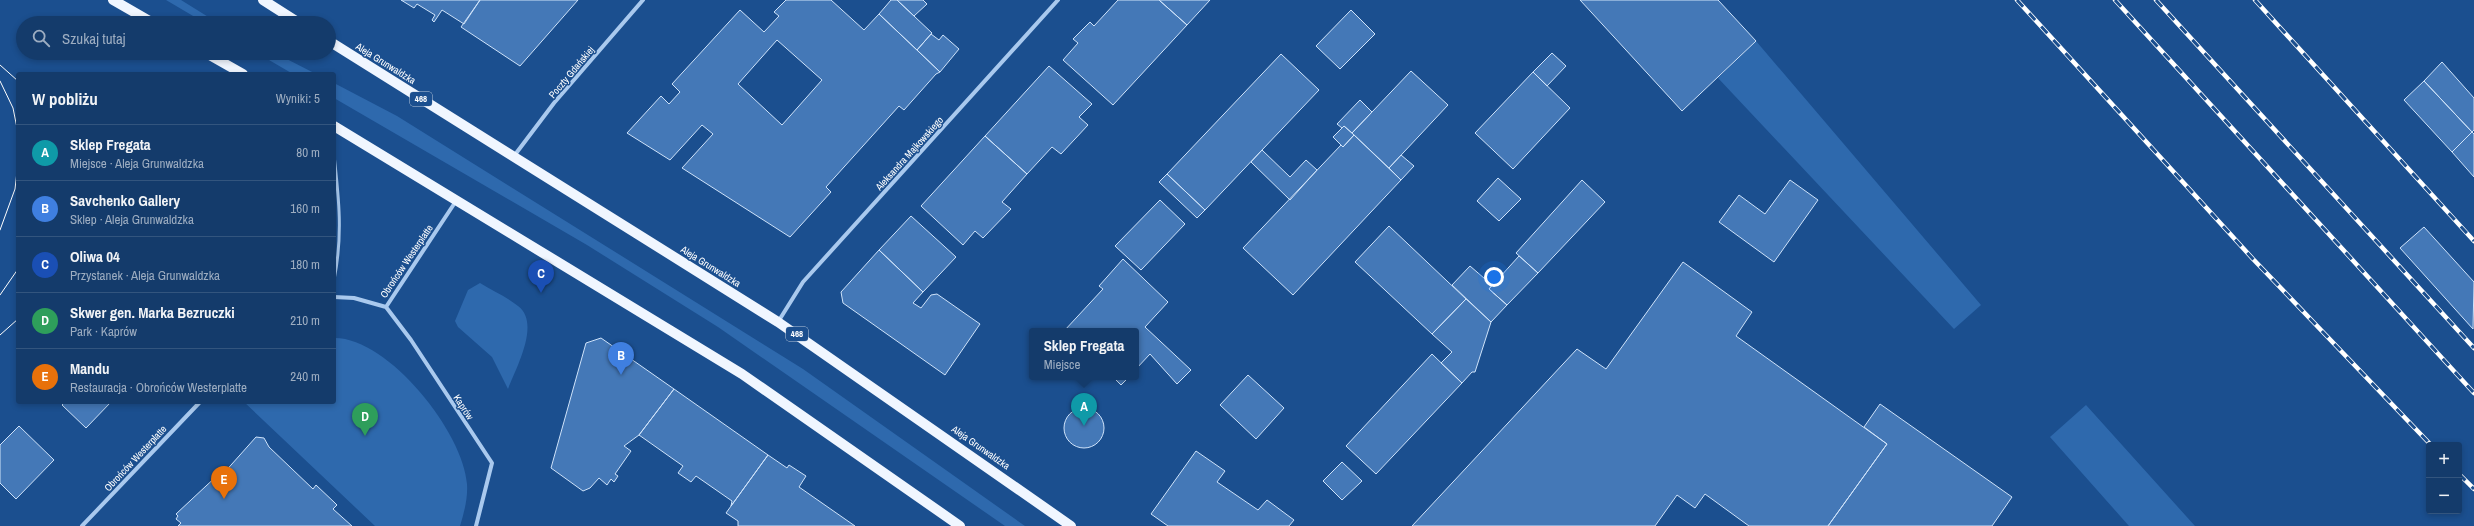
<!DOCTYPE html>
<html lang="pl">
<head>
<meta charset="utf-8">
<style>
	:root { --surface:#143b6b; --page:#1d4271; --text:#f1f3f6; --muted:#9dadc1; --line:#33557e; --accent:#ffd166 }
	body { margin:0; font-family:"Archivo Narrow",sans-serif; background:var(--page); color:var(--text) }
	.controls { position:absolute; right:12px; bottom:12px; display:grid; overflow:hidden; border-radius:4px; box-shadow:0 2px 6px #0003 }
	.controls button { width:36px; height:36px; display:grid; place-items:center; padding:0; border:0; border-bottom:1px solid var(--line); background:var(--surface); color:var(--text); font:20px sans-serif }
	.you { position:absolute; left:1494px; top:277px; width:14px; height:14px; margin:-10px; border:3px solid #fff; border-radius:50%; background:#1a73e8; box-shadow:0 0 0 6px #1a73e833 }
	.badge { display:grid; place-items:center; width:26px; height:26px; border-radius:50%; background:var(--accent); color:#fff; font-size:13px; font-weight:700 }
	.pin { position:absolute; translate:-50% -33px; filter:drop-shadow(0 1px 2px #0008) }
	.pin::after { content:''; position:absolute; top:21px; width:14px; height:12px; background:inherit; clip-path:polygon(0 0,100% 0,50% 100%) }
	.popup { position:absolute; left:1029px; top:328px; width:110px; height:52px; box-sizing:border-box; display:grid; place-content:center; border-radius:4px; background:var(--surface); filter:drop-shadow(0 1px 3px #0005); font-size:13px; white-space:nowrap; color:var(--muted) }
	.popup b { font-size:15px; color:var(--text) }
	.popup::after { content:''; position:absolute; left:50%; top:100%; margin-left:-8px; border:8px solid transparent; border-top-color:var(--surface) }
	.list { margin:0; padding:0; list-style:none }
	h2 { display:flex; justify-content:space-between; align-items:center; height:52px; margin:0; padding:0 16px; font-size:17px }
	h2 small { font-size:13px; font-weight:400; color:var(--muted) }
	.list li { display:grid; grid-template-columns:26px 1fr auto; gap:12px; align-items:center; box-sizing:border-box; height:56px; padding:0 16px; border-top:1px solid var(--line) }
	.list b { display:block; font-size:15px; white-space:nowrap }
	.list p { margin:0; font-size:13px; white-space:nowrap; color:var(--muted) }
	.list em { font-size:13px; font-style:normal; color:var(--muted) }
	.icon { flex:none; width:22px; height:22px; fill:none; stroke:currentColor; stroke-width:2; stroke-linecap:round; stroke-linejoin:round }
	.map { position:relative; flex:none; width:2474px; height:526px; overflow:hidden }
	.search { position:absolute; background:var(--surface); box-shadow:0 2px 6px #0003; left:16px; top:16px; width:320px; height:44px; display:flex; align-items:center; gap:10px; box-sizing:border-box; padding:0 14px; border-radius:22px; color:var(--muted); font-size:15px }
	.panel { position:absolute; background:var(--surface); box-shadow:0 2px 6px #0003; left:16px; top:72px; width:320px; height:332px; border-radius:4px }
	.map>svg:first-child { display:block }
	.green { fill:#2e69ad }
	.building { fill:#4478b7; stroke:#cfe3fa; fill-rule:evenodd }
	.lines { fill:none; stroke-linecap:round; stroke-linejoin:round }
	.service { stroke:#a9c9ee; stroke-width:3 }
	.minor { stroke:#a9c9ee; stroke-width:4 }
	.primary { stroke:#f0f6ff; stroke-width:10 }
	.tram { stroke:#fff; stroke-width:1 }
	.rail-casing { stroke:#fff; stroke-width:4.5 }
	.rail { stroke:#1b4f8f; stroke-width:3; stroke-dasharray:9; stroke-linecap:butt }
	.labels { text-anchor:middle; stroke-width:3; stroke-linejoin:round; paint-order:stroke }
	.shield { fill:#1b4f8f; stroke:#bbcadd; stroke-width:1 }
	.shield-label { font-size:9px; font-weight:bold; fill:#fff }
	.street-label { font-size:10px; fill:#fff; stroke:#1b4f8f }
</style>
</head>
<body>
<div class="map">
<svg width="2474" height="526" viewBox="0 0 2474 526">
	<rect width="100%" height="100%" fill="#1b4f8f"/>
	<path class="green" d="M166,0H181L218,23H205Z
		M1756,41L1981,305L1954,329L1718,78Z
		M257,53H275L316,74H293Z
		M334,83L397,116L803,369L1025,526H1005L718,327L587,245L334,98Z
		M480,283C493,291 507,297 518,306C541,323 516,368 508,389L492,357L458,327L455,321L468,290Z
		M334,338C388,337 464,433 467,484C468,498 464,513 460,526H375L244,402H334Z
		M2086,405L2195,526H2129L2050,437Z"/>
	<path class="building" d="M401,0H480L464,24L442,10L434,22L432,20L435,15L417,4L414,8Z
		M480,0H578L520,66L461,27Z
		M786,0H831L864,30L879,14L940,72L936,74L904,110L899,106L826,187L831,192L790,237L682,168L713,134L702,125L670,160L627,133L661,96L669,104L680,92L672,84L740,10L764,32L779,16L774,12ZM777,40L822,80L782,125L738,84Z
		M891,0H897L932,33L917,50L879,14Z
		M897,0H923L927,4L914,16Z
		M1118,0H1159L1187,25L1113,105L1063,60L1078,43L1073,39L1090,22L1094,26Z
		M1159,0H1210L1187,25Z
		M1580,0H1718L1756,41L1682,111Z
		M1351,10L1375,34L1340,69L1316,46Z
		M931,34L939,40L943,35L959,49L940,72L917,50Z
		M1552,53L1566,66L1547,86L1533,72Z
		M1281,54L1319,90L1205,210L1167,174Z
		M2442,62L2474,98V130L2472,132L2424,81Z
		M1049,66L1092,104L1079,117L1088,125L1061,154L1052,147L1027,174L985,136Z
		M1411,71L1448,105L1389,168L1352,133Z
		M1533,72L1570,108L1513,169L1475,133Z
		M2424,81L2472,132L2452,152L2404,100Z
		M1360,100L1372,112L1352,133L1344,126L1342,128L1337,124Z
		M1344,126L1354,135L1343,147L1333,137Z
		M2472,132L2474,134V177L2452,152Z
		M1354,135L1401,180L1293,295L1243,248L1341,145L1343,147Z
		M985,136L1027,174L1002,202L1011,209L983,238L975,231L963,245L921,206Z
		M1262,150L1290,177L1306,160L1317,170L1290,200L1251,162Z
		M1401,155L1414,166L1401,180L1389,168Z
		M1167,174L1205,210L1197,218L1159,182Z
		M1498,178L1521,199L1499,221L1477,201Z
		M1582,180L1605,202L1538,273L1516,253Z
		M1790,180L1818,200L1774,262L1719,222L1739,195L1765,214Z
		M1160,200L1185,224L1141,270L1115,246Z
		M911,216L956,257L923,292L879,250Z
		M1389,226L1466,299L1432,334L1355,262Z
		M2424,227L2474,282L2473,329L2400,248Z
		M879,250L923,292L913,303L921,308L931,295L937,294L980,324L945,375L843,303L841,292Z
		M1519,256L1538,273L1507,305L1489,289Z
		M1123,259L1168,302L1145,327L1191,370L1177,384L1150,354L1136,369V331H1064L1103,289L1099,286Z
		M1683,262L1752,312L1736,336L1887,444L1828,526H1749L1705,494L1695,508L1677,495L1655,526H1412L1577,349L1606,369Z
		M1470,266L1492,285L1489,289L1507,305L1491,322L1452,285Z
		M1466,299L1491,322L1475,372H1472L1462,383L1441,363L1452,352L1432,334Z
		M601,338L674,389L639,435L624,446L631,451L615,474L618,476L614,482L611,479L607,485L599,478L590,488L583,491L551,468L586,343Z
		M1432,354L1462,383L1376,474L1346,446Z
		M1248,375L1284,408L1256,439L1220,405Z
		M1113,377H1129L1121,385Z
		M674,389L768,455L731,506L732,501L696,476L691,482L678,473L683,466L639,435Z
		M65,402H111L86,428L62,405Z
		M1880,404L2012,497L1992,526H1828L1887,444L1864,427Z
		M1064 428a20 20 0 1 1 40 0a20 20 0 1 1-40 0Z
		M19,426L54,460L16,499L0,483V445Z
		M256,437L264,438L269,447L313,489L316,485L335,503L337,505L333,509L352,526H178L181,523L176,519L178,516L176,514L221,472L223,474Z
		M1196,451L1225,471L1217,482L1258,510L1267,500L1294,520L1289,526H1168L1151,514Z
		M768,455L787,468L789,465L806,476L799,487L855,526H738V521L726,513Z
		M1342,462L1362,481L1342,500L1323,481Z"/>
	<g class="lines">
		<path class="service" d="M334,155C339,199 343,236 334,280"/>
		<path class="minor" d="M514,156L554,103L643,0
			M334,297L354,298L386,307
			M386,307L411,340L492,463L476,526
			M386,307L456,201
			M778,322L803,282L1058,0
			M82,526L200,402"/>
		<path class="primary" d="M113,0L153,23
			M263,0L299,23
			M329,41L778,322L1071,526
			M206,53L243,74
			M334,126L742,374L960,526"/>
		<path class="tram" d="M0,65L18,81
			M0,81L13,108L18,133
			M0,230L15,189L18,163
			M0,295L18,269
			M0,335L18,319"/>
		<g class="rail-casing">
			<path id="rail" d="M2017,0L2253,259L2431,445
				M2115,0L2474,393
				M2156,0L2474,348
				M2255,0L2474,241
				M2459,474L2474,489"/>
		</g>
		<use href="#rail" class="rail"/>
	</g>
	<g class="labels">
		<g class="shield">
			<rect x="410" y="92" width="22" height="14" rx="3"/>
			<rect x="786" y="327" width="22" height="14" rx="3"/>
		</g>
		<g class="shield-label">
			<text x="421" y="102">468</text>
			<text x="797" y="337">468</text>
		</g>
		<g class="street-label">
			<text transform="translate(386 63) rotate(32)" y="4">Aleja Grunwaldzka</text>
			<text transform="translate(571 72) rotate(-50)" y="4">Poczty Gdańskiej</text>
			<text transform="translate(909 153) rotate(-48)" y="4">Aleksandra Majkowskiego</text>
			<text transform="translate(406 261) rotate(-56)" y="4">Obrońców Westerplatte</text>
			<text transform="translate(711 266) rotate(32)" y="4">Aleja Grunwaldzka</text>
			<text transform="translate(464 407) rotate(57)" y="4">Kaprów</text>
			<text transform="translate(981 447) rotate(35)" y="4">Aleja Grunwaldzka</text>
			<text transform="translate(135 458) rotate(-47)" y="4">Obrońców Westerplatte</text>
		</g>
	</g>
</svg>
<div class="controls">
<button>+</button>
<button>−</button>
</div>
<div class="you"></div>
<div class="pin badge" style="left:1084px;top:426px;background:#0f9aa8">A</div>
<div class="popup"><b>Sklep Fregata</b>Miejsce</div>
<div class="pin badge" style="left:621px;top:375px;background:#3f7fe0">B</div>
<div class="pin badge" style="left:541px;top:293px;background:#1a4fb4">C</div>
<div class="pin badge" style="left:365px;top:436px;background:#2e9e5b">D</div>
<div class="pin badge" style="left:224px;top:499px;background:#e8710a">E</div>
<div class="search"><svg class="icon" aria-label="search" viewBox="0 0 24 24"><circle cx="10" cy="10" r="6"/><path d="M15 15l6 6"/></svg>Szukaj tutaj</div>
<section class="panel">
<h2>W pobliżu<small>Wyniki: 5</small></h2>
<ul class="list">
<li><span class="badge" style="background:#0f9aa8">A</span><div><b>Sklep Fregata</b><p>Miejsce · Aleja Grunwaldzka</p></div><em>80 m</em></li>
<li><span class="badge" style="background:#3f7fe0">B</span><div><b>Savchenko Gallery</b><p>Sklep · Aleja Grunwaldzka</p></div><em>160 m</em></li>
<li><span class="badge" style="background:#1a4fb4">C</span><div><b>Oliwa 04</b><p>Przystanek · Aleja Grunwaldzka</p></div><em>180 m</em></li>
<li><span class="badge" style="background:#2e9e5b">D</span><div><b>Skwer gen. Marka Bezruczki</b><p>Park · Kaprów</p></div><em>210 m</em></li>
<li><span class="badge" style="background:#e8710a">E</span><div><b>Mandu</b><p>Restauracja · Obrońców Westerplatte</p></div><em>240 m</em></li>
</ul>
</section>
</div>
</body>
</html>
